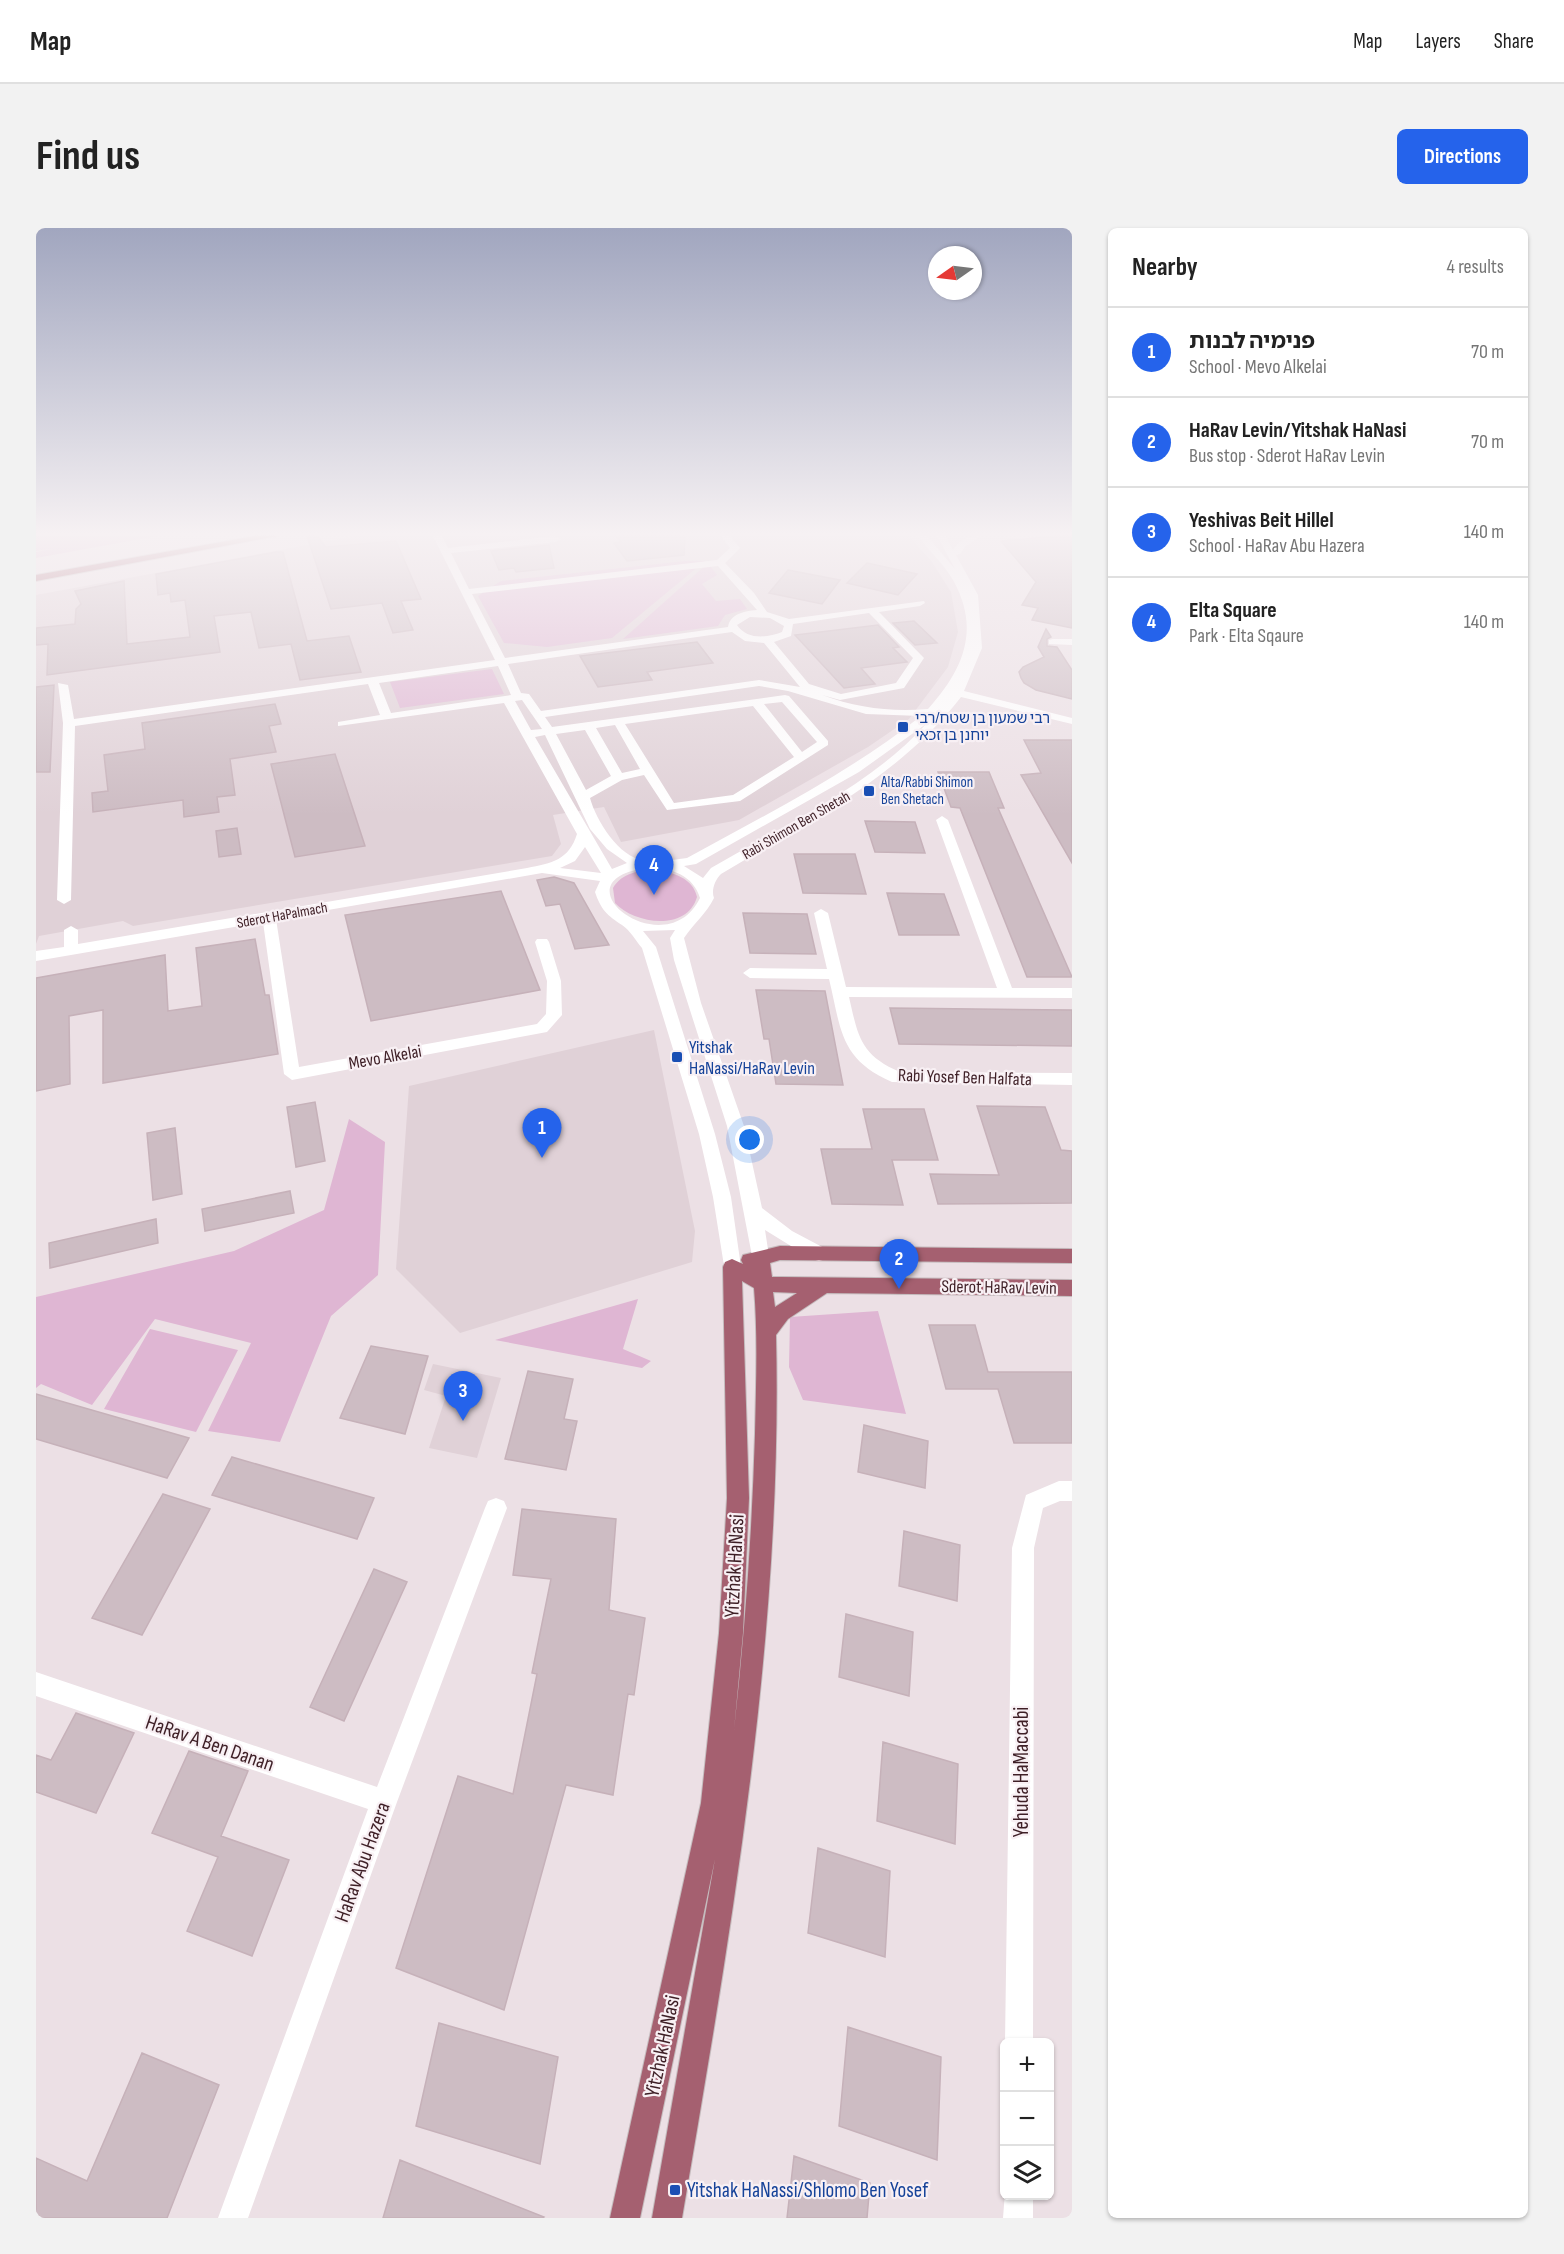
<!DOCTYPE html>
<html lang="en">
<head>
<meta charset="utf-8">
<style>
	:root { --surface:#fff; --page:#f2f2f2; --text:#222; --muted:#767676; --line:#e0e0e0; --accent:#2563eb }
	body { margin:0; font-family:"Sofia Sans Condensed","Noto Sans Hebrew",sans-serif; background:var(--page); color:var(--text) }
	.controls { position:absolute; right:18px; bottom:18px; display:grid; overflow:hidden; border-radius:9px; box-shadow:0 2px 4px #0004 }
	.controls button { width:54px; height:54px; display:grid; place-items:center; padding:0; border:0; border-bottom:2px solid var(--line); background:var(--surface); color:var(--text); font:30px sans-serif }
	.compass { position:absolute; left:892px; top:18px; width:54px; height:54px; border-radius:50%; background:var(--surface); box-shadow:0 2px 4px #0004; rotate:256deg }
	.you { position:absolute; left:714px; top:912px; width:21px; height:21px; margin:-15px; border:4px solid #fff; border-radius:50%; background:#1a73e8; box-shadow:0 0 0 9px #1a73e833 }
	.badge { display:grid; place-items:center; width:39px; height:39px; border-radius:50%; background:var(--accent); color:#fff; font-size:20px; font-weight:700 }
	.pin { position:absolute; translate:-50% -50px; filter:drop-shadow(0 2px 3px #0008) }
	.pin::after { content:''; position:absolute; top:32px; width:21px; height:18px; background:inherit; clip-path:polygon(0 0,100% 0,50% 100%) }
	.list { margin:0; padding:0; list-style:none }
	h2 { display:flex; justify-content:space-between; align-items:center; height:78px; margin:0; padding:0 24px; font-size:26px }
	h2 small { font-size:20px; font-weight:400; color:var(--muted) }
	.list li { display:grid; grid-template-columns:39px 1fr auto; gap:18px; align-items:center; box-sizing:border-box; height:90px; padding:0 24px; border-top:2px solid var(--line) }
	.list b { display:block; font-size:22px; white-space:nowrap }
	.list p { margin:0; font-size:20px; white-space:nowrap; color:var(--muted) }
	.list em { font-size:20px; font-style:normal; color:var(--muted) }
	.icon { flex:none; width:33px; height:33px; fill:none; stroke:currentColor; stroke-width:2; stroke-linecap:round; stroke-linejoin:round }
	.map { position:relative; flex:none; width:1036px; height:1990px; overflow:hidden; border-radius:9px }
	header { display:flex; align-items:center; gap:36px; box-sizing:border-box; height:84px; padding:0 30px; background:var(--surface); border-bottom:2px solid var(--line) }
	header strong { font-size:28px }
	nav { display:flex; gap:33px; margin-inline-start:auto; font-size:21px }
	.intro { display:flex; align-items:center; justify-content:space-between; box-sizing:border-box; height:144px; padding:0 36px }
	h1 { margin:0; font-size:42px }
	.button { padding:15px 27px; border-radius:9px; background:var(--accent); color:#fff; font-size:21px; font-weight:700 }
	main { display:flex; gap:36px; padding:0 36px }
	aside { flex:1; background:var(--surface); border-radius:9px; box-shadow:0 2px 4px #0004 }
	.map>svg:first-child { display:block }
	.built { fill:#e0d1d7 }
	.green { fill:#dfb6d3 }
	.building { fill:#cdbcc3; stroke:#c6b1b9; stroke-width:1.5 }
	.lines { fill:none; stroke-linecap:round; stroke-linejoin:round }
	.major-casing { stroke:#c5bcbe; stroke-width:2 }
	.minor { fill:#fff; fill-rule:evenodd }
	.major { fill:#a56070; fill-rule:evenodd }
	.transit-dot { fill:#1a4fb4; stroke:#f8f0f4; stroke-width:2 }
	.labels { text-anchor:middle; stroke-width:4.5; stroke-linejoin:round; paint-order:stroke }
	.far-transit-label { font-size:15px; fill:#164399; stroke:#f8f0f4; text-anchor:start }
	.far-street-label { font-size:15px; fill:#3e1f26; stroke:#f8f0f4 }
	.transit-label { font-size:18px; fill:#164399; stroke:#f8f0f4; text-anchor:start }
	.street-label { font-size:18px; fill:#3e1f26; stroke:#f8f0f4 }
	.near-street-label { font-size:21px; fill:#3e1f26; stroke:#f8f0f4 }
	.near-transit-label { font-size:21px; fill:#164399; stroke:#f8f0f4; text-anchor:start }
</style>
</head>
<body>
<header>
<strong>Map</strong>
<nav><a>Map</a><a>Layers</a><a>Share</a></nav>
</header>
<div class="intro"><h1>Find us</h1><a class="button">Directions</a></div>
<main>
<div class="map">
<svg width="1036" height="1990" viewBox="0 0 1036 1990">
	<rect width="100%" height="100%" fill="#ece0e5"/>
	<path class="built" d="M320,308H873L896,334L915,364L922,404L912,439L873,491L832,519L703,592L585,614L568,579L517,587L525,616L516,628L97,698L87,693L3,708L0,716V367Z
		M618,802L659,1003L656,1034L424,1105L360,1041L373,858Z
		M397,1136L465,1150L441,1230L393,1220L410,1168L388,1162Z"/>
	<path class="green" d="M0,308H121L0,330V324L15,321L0,323Z
		M649,333H669L576,410L511,419L468,415L442,368L465,353Z
		M672,335L681,347L666,356L680,373L704,371L711,381L689,387L682,398L587,411Z
		M456,441L468,466L364,480L354,454Z
		M619,642C637,644 657,650 661,669C651,704 598,696 579,675L577,660C586,645 603,642 619,642Z
		M313,891L349,914L342,1047L295,1088L244,1214L172,1203L215,1115L119,1091L56,1177L5,1156L0,1160V1069L198,1023L288,982Z
		M602,1071L587,1121L615,1133L606,1140L459,1112Z
		M842,1083L870,1186L767,1172L753,1139L754,1089Z
		M114,1101L202,1122L160,1204L68,1181Z"/>
	<path class="building" d="M271,308H281L290,319L360,313L385,371L365,373L377,402L357,405L346,375L295,381Z
		M580,308H649L648,327L591,333L578,315L585,314Z
		M1021,308H1036V400L996,392L1002,380L986,377L1000,354L965,313Z
		M513,317L518,340L480,344L478,340L463,342L455,323Z
		M240,324H247L271,413L313,408L325,444L264,452L255,416L223,420L215,384L178,388L184,424L11,447L12,416L0,417V400L39,396L40,381L45,376L39,363L88,353L91,416L154,409L149,372L135,374L134,365L122,367L120,346Z
		M831,335L881,346L862,367L811,355Z
		M752,342L804,352L786,376L733,365Z
		M878,393L901,415L879,417L857,395Z
		M842,397L863,419L857,420L871,434L825,440L839,456L808,460L759,407Z
		M1010,401L1015,409L1011,411V418L1021,419L1036,442V471L1000,462L988,455L985,450L983,444L987,439L1008,429L1002,419Z
		M661,414L677,435L611,444L616,452L562,459L544,428Z
		M18,457L14,544H0V459Z
		M239,476L245,496L233,498L240,524L194,531L199,567L181,569L183,584L148,589L147,572L57,584L56,565L72,563L68,527L109,521L106,495Z
		M988,512H1036V635L985,547L1005,545Z
		M299,526L329,618L259,629L235,536Z
		M902,544H953L968,580H962L1036,749H991L924,580L915,579Z
		M829,593L879,594L889,625L839,624Z
		M201,600L205,626L183,629L180,603Z
		M758,626H819L830,666L767,665Z
		M518,649L538,655L573,717L539,721L524,676L510,678L501,652Z
		M465,663L504,762L335,793L309,687Z
		M851,665L908,666L923,707H863Z
		M707,685L771,686L780,726L714,725Z
		M219,711L229,767H233L242,826L67,855V782L33,788L34,856L0,863V750L129,727L132,783L166,778L160,720Z
		M720,762L789,763L807,857L740,856L733,811H728Z
		M854,780L1036,782V818L863,816Z
		M279,874L289,933L260,939L251,879Z
		M941,878L1009,879L1025,922L1036,923V975L902,976L894,946L963,947Z
		M827,881H888L902,932H856L867,977L796,976L785,921H836Z
		M139,900L146,966L117,972L111,905Z
		M254,963L258,985L169,1003L166,981Z
		M120,991L122,1015L14,1040L13,1015Z
		M893,1097H939L952,1144H1036V1215H978L962,1161H910Z
		M335,1118L392,1128L369,1206L304,1190Z
		M492,1143L537,1151L528,1191L541,1193L530,1242L469,1231Z
		M0,1166L153,1210L131,1250L0,1211Z
		M828,1197L892,1213L889,1260L822,1244Z
		M196,1229L338,1270L321,1311L176,1267Z
		M127,1266L174,1281L106,1407L56,1390Z
		M486,1281L580,1291L573,1382L609,1390L598,1467L592,1466L577,1567L530,1557L468,1782L360,1740L422,1548L477,1566L501,1446L496,1445L515,1351L477,1347Z
		M868,1303L924,1317L921,1373L863,1358Z
		M338,1341L371,1354L308,1493L274,1479Z
		M810,1386L877,1404L873,1468L803,1449Z
		M40,1485L98,1505L60,1585L0,1564V1527L15,1532Z
		M847,1514L922,1536L919,1616L841,1593Z
		M153,1523L212,1543L185,1608L253,1632L216,1728L151,1703L182,1629L116,1605Z
		M782,1620L854,1643L849,1729L772,1705Z
		M403,1795L522,1829L504,1936L380,1898Z
		M812,1799L905,1829L901,1932L803,1898Z
		M106,1825L183,1857L131,1990H0V1930L51,1953Z
		M758,1928L834,1955L831,1990H751Z
		M364,1932L508,1989L507,1990H347Z"/>
	<g class="lines">
		<g class="major-casing">
			<path id="major" d="M219,308H241L0,353V347Z
				M744,1018L1036,1021V1035L744,1032L734,1035L736,1049H745L1036,1052V1068L791,1065L752,1091L740,1107C747,1405 696,1697 646,1990H616L679,1631L604,1990H574L665,1575L683,1405L691,1270L687,1039L689,1034L696,1031L707,1036L705,1032L707,1027ZM706,1053L718,1060C722,1108 720,1157 719,1206C716,1305 709,1403 698,1502L707,1405L713,1270ZM737,1064L761,1065L739,1079Z"/>
		</g>
		<path class="minor" d="M397,308H406L412,320L518,308L525,311L520,314L415,325L433,361L681,332L694,320L685,308H694L704,320L689,335L718,365L731,384L753,391L888,373L889,375L884,378L843,384L888,430L868,460L804,472L786,467C821,480 855,484 892,481C927,442 945,402 917,352C908,336 893,323 882,308H891L919,341L901,308H910L917,322C924,311 932,308 944,308L929,319L924,326L920,327L942,367L946,420L928,463L1036,490V496L925,469C862,550 772,594 685,646C679,652 675,662 678,670C670,686 658,695 648,710L665,775L708,898L726,980L756,1003L790,1021L792,1026L790,1031L783,1033L776,1031L729,1002L733,1028L731,1033L724,1035L717,1033L691,898L638,732L634,710L639,702L607,703L620,719L679,906L695,969L705,1039L703,1044L696,1047L689,1044L677,969L663,906L606,720C600,713 594,702 586,697C571,687 565,682 559,664L564,653L506,645L240,691L263,839L501,796L510,786L511,753L499,714L501,711H511L513,714L525,753L526,787L511,804L256,852L248,846L227,694L0,733V723L28,719V702L35,698L42,702V716L491,640C516,635 533,632 541,606L468,475L302,498V494L344,487L332,456L39,498L35,672L28,676L21,672L27,495L22,455L32,457L38,491L459,432ZM682,338L721,382C708,383 694,386 692,399L469,430L436,366ZM833,385L877,430L860,455L805,466L773,456L738,414L755,408L757,396ZM714,389L734,390L748,398L746,404C731,410 711,412 701,397ZM696,404L709,413L728,415L764,459L723,452L505,483L493,466L485,465L472,436ZM462,438L475,467L355,485L343,455ZM723,458L752,463L830,486L885,488C813,545 731,586 651,630C637,632 623,634 608,632C583,630 560,592 554,570L586,552L608,547L631,582L704,573L792,517V513L753,468L749,467L516,499L509,489ZM486,472L506,501L495,502L479,473ZM746,474L781,514L766,524L728,476ZM717,478L758,529L697,567L638,575L589,496ZM890,496C836,557 745,599 675,640L667,650L648,638L660,636L823,544ZM579,497L604,541L586,545L560,500ZM549,502L575,548L550,562L520,506ZM509,507L554,601L571,621L591,635L576,641L499,509ZM549,619L565,645L524,640L539,633ZM610,640C633,639 657,646 664,670C630,740 516,653 610,640Z
			M1017,411H1036V417L1013,416V412Z
			M906,588L912,592L976,760H1036V770L813,769C822,808 824,827 864,844L1036,845V857L856,854C803,831 805,800 793,751L714,750L707,745L714,740L791,741L778,685L785,681L792,685L810,759L961,760L900,592Z
			M1023,1253H1036V1273H1024L1007,1280L998,1320L997,1814H969L976,1320L990,1267Z
			M460,1270L468,1273L471,1280L361,1574L212,1990H182L332,1581L0,1468V1444L341,1559L449,1280L452,1273Z
			M969,1964V1968H997V1990H967Z"/>
		<use href="#major" class="major"/>
	</g>
	<linearGradient id="sky" x2="0" y2="1"><stop stop-color="#a1a6bf"/><stop offset="0.52" stop-color="#f6f1f3"/><stop offset="1" stop-color="#f6f1f3" stop-opacity="0"/></linearGradient>
	<rect width="1036" height="587" fill="url(#sky)"/>
	<g class="transit-dot">
		<rect x="861" y="493" width="12" height="12" rx="3"/>
		<rect x="827" y="557" width="12" height="12" rx="3"/>
		<rect x="635" y="823" width="12" height="12" rx="3"/>
		<rect x="633" y="1956" width="12" height="12" rx="3"/>
	</g>
	<g class="labels">
		<g class="far-transit-label">
			<text x="879" y="495">רבי שמעון בן שטח/רבי<tspan x="879" dy="17">יוחנן בן זכאי</tspan></text>
			<text x="845" y="559">Alta/Rabbi Shimon<tspan x="845" dy="17">Ben Shetach</tspan></text>
		</g>
		<g class="far-street-label">
			<text transform="translate(760 597) rotate(-30)" y="5">Rabi Shimon Ben Shetah</text>
			<text transform="translate(246 687) rotate(-10)" y="5">Sderot HaPalmach</text>
		</g>
		<g class="transit-label">
			<text x="653" y="825">Yitshak<tspan x="653" dy="21">HaNassi/HaRav Levin</tspan></text>
		</g>
		<g class="street-label">
			<text transform="translate(349 829) rotate(-10)" y="6">Mevo Alkelai</text>
			<text transform="translate(929 849) rotate(2)" y="6">Rabi Yosef Ben Halfata</text>
			<text transform="translate(963 1059) rotate(1)" y="6">Sderot HaRav Levin</text>
		</g>
		<g class="near-street-label">
			<text transform="translate(698 1338) rotate(-87)" y="7">Yitzhak HaNasi</text>
			<text transform="translate(174 1515) rotate(19)" y="7">HaRav A Ben Danan</text>
			<text transform="translate(985 1544) rotate(-90)" y="7">Yehuda HaMaccabi</text>
			<text transform="translate(326 1634) rotate(-70)" y="7">HaRav Abu Hazera</text>
			<text transform="translate(626 1818) rotate(-78)" y="7">Yitzhak HaNasi</text>
		</g>
		<g class="near-transit-label">
			<text x="651" y="1969">Yitshak HaNassi/Shlomo Ben Yosef</text>
		</g>
	</g>
</svg>
<div class="controls">
<button>+</button>
<button>−</button>
<button><svg class="icon" aria-label="layers" viewBox="0 0 24 24"><path d="M12 4l9 5-9 5-9-5zM3 14l9 5 9-5"/></svg></button>
</div>
<svg class="compass" viewBox="-18 -18 36 36"><path d="M0-13l5 13h-10z" fill="#e53935"/><path d="M0 13l5-13h-10z" fill="#767676"/></svg>
<div class="you"></div>
<div class="pin badge" style="left:506px;top:930px">1</div>
<div class="pin badge" style="left:863px;top:1061px">2</div>
<div class="pin badge" style="left:427px;top:1193px">3</div>
<div class="pin badge" style="left:618px;top:667px">4</div>
</div>
<aside>
<h2>Nearby<small>4 results</small></h2>
<ul class="list">
<li><span class="badge">1</span><div><b>פנימיה לבנות</b><p>School · Mevo Alkelai</p></div><em>70 m</em></li>
<li><span class="badge">2</span><div><b>HaRav Levin/Yitshak HaNasi</b><p>Bus stop · Sderot HaRav Levin</p></div><em>70 m</em></li>
<li><span class="badge">3</span><div><b>Yeshivas Beit Hillel</b><p>School · HaRav Abu Hazera</p></div><em>140 m</em></li>
<li><span class="badge">4</span><div><b>Elta Square</b><p>Park · Elta Sqaure</p></div><em>140 m</em></li>
</ul>
</aside>
</main>
</body>
</html>
